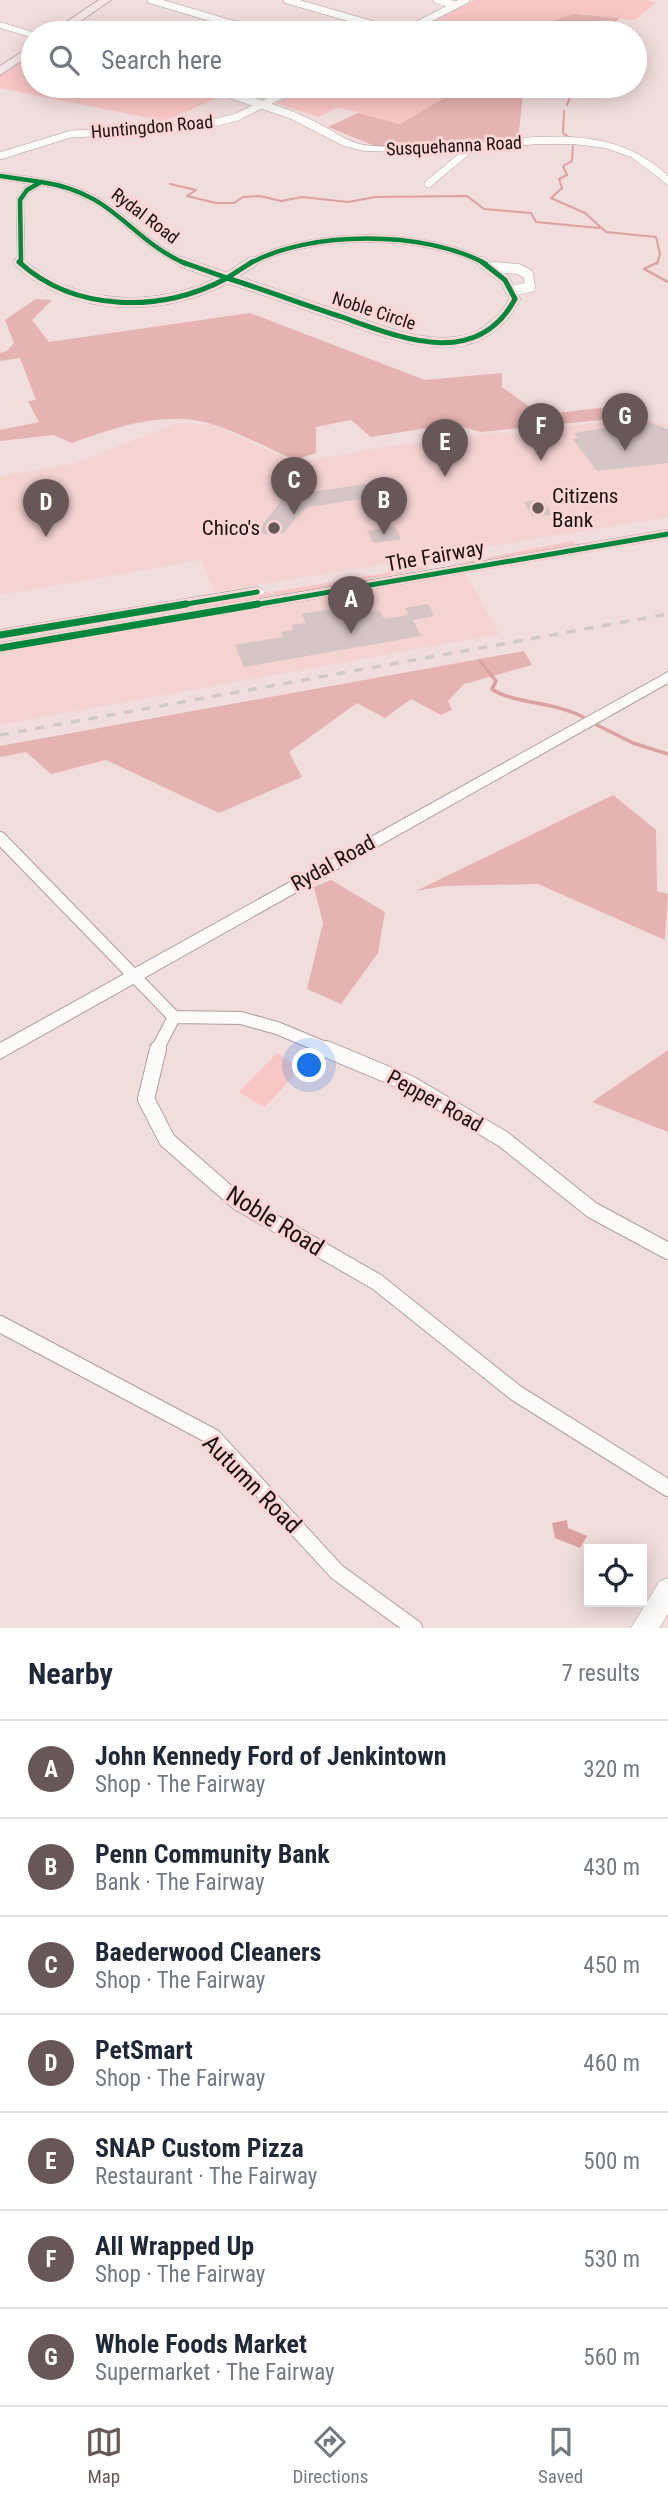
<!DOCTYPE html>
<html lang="en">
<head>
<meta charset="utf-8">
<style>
	:root { --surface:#fff; --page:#f2f2f3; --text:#1f2937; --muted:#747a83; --line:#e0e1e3; --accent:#675857 }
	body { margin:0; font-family:"Roboto Condensed",sans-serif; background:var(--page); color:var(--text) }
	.controls { position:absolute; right:21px; bottom:21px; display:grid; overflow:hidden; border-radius:0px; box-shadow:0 4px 18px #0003 }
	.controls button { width:63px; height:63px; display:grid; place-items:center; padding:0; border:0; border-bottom:2px solid var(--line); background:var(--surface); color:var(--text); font:35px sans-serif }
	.you { position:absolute; left:310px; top:1066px; width:24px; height:24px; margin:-18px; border:5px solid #fff; border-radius:50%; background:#1a73e8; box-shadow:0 0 0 10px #1a73e833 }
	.badge { display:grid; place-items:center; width:46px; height:46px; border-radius:50%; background:var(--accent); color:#fff; font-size:23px; font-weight:700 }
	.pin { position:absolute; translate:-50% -58px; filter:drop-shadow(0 2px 4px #0008) }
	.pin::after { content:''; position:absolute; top:37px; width:24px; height:21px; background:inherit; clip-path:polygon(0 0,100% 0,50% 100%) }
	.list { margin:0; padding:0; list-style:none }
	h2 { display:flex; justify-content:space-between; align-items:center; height:91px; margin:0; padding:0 28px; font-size:30px }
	h2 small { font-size:23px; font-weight:400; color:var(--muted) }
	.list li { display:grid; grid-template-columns:46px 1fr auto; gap:21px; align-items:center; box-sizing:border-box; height:98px; padding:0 28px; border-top:2px solid var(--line) }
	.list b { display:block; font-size:26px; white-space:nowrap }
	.list p { margin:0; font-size:23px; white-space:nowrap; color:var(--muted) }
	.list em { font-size:23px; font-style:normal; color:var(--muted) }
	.icon { flex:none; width:38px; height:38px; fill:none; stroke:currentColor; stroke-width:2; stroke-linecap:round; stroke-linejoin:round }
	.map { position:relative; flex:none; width:668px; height:1628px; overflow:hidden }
	.search { position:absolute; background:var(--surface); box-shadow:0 4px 18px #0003; left:21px; right:21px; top:21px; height:77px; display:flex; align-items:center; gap:18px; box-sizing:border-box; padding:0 24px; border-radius:38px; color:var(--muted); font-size:26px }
	.sheet { height:777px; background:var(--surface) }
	nav { display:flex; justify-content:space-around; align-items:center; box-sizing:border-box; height:98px; border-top:2px solid var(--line); background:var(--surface); font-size:19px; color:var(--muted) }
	nav a { display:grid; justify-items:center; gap:4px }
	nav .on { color:var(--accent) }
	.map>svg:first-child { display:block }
	.built { fill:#f4d3d1 }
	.green { fill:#f8c6c4 }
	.forest { fill:#e5b3b1 }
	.water { fill:#dba19f }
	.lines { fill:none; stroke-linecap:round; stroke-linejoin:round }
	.stream-far2 { stroke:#dba19f; stroke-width:2 }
	.stream-far1 { stroke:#dba19f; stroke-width:2.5 }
	.stream { stroke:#dba19f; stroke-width:3.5 }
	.building { fill:#d5c6c5 }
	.minor-far3-casing { stroke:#ad9e9d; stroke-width:8 }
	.minor-far2-casing { stroke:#ad9e9d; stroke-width:11 }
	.minor-far1-casing { stroke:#ad9e9d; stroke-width:14 }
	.minor-casing { stroke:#ad9e9d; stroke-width:18 }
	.tertiary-casing { stroke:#ad9e9d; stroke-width:2 }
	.secondary-casing { stroke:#ad9e9d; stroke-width:1 }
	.trunk-casing { stroke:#bda9a8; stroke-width:2 }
	.minor-far3 { stroke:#fdfafa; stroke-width:7 }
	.minor-far2 { stroke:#fdfafa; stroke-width:10 }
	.minor-far1 { stroke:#fdfafa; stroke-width:12 }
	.minor { stroke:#fdfafa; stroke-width:16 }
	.tertiary { fill:#fdfafa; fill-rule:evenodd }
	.secondary { fill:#fdfafa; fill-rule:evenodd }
	.trunk { fill:#f2e6e6; fill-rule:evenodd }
	.rail { stroke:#d0cac9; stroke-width:3.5; stroke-dasharray:9 9; stroke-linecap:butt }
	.cycleway-far2-casing { stroke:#fad5d3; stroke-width:7 }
	.cycleway-far1-casing { stroke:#fad5d3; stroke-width:9 }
	.cycleway-casing { stroke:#fad5d3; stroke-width:11 }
	.cycleway-far2 { stroke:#00873e; stroke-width:4.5 }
	.cycleway-far1 { stroke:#00873e; stroke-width:5 }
	.cycleway { stroke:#00873e; stroke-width:7 }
	.poi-dot { fill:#675857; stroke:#fad5d3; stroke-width:2.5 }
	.labels { text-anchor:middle; stroke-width:6; stroke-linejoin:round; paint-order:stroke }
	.far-street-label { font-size:18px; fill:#1d1110; stroke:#fad5d3 }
	.poi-label { font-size:21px; fill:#1d1110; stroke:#fad5d3; text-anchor:start }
	.street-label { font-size:21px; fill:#1d1110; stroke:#fad5d3 }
	.near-street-label { font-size:24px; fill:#1d1110; stroke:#fad5d3 }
</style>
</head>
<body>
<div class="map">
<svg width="668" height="1628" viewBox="0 0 668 1628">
	<rect width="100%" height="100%" fill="#f1dddc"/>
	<path class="built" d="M635,417L668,425V517L215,592L201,560L0,595V476L73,464L178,423L213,425L297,463L383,447L505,432L511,435Z
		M464,571L499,634L0,725V653Z"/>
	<path class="green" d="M475,0H645L656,3L635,20L583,14L551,33H411Z
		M33,54V86H190L222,96L164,121L0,88V76Z
		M310,86H464L400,124L338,107L319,117L276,103Z
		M573,541L576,545L449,565Z
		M427,566L428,568L275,597L273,592Z
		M269,592L274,596L126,619Z
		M277,1053L302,1068L264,1107L239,1092Z"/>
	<path class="forest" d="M574,14L619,18L610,30L611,33H546L556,20Z
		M464,86H524L518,139L380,148L328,127L358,113L400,124Z
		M36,299L52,300L32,320L49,342L250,313L425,380L502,373V387L535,411L548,414L616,406L639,416L481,432L452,424L371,437L351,420L316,427V453L295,460C269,449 242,434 215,425C168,409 116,427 72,443L53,435L0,441V430L39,422L28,401L36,400L20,358L0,361V353L7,351L14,343L5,320Z
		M524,651L532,665L464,684L448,701L452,710L441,715L411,699L385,718L357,703L289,752L302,777L219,813L106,760L51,774L26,752L0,757V746Z
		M613,795L656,830L657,891L668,894L665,940L538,884L444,886L416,891Z
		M331,880L385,912L378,953L341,1004L307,989L323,923L314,887Z
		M668,1050V1132L592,1102Z"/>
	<path class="water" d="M567,1520L568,1528L587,1536L580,1548L555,1538L552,1523Z"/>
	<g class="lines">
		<path class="stream-far2" d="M567,105L574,86
			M564,111L563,133L571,139
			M573,146L572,161L563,166L567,175L559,179L562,188L551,198L585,213L606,232L656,237L660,254L657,264
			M170,184L196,190L187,196L216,203H234L243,197L260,196L281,201L302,197L348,202L375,197L467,196L484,209L531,213L536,222L599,228"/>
		<path class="stream-far1" d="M658,262L644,269L668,282"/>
		<path class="stream" d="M480,661L496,681L492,689C511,703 555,702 583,717
			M597,725L633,743L668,754"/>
	</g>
	<path class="building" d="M636,418L668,429V463L597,471L573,439L578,438L574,433L617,426L613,421Z
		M386,481L393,494L309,507L301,511L284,533L269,535L256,533L285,496Z
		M538,500L544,501L553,515L532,516L524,502Z
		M395,526L401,539L373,543L367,531Z
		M367,603L371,612L380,611L384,619L409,615L405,608L428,604L434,616L413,620L421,636L244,667L235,645L283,637L281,632L293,630L292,625L306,623L302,614Z"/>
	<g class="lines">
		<g class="minor-far3-casing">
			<path id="minor-far3" d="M151,0L262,33
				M287,0L402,33
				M437,0L456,5
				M401,33L466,0
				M0,156L71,134L182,129L214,123L237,117L300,86
				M0,176L41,182
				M41,182C116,193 126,237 186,264
				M428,184L474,146
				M21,264L20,200L27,190L41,182
				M249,264C309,230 425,230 486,264"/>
		</g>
		<g class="minor-far2-casing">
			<path id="minor-far2" d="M19,262C74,312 162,314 227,278
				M182,262L227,278
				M494,267L518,269L528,274L530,287L512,291
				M227,278C265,290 302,304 339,316C399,337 476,371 515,299L505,280L482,262
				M227,278L252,262"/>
		</g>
		<g class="minor-far1-casing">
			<path id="minor-far1" d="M0,838L174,1017L157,1050
				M174,1017L241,1018L277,1028L330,1050"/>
		</g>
		<g class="minor-casing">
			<path id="minor" d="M158,1049L146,1099L167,1140L238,1202L377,1282L516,1393L668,1488
				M326,1049L410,1084L503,1139L592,1210L668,1251
				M0,1324L213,1437L337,1572L414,1628"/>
		</g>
		<g class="tertiary-casing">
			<path id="tertiary" d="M668,672V683L0,1059V1043Z"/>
		</g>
		<g class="secondary-casing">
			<path id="secondary" d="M0,22L36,33H37H33V38L30,37L0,28Z
				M194,86C223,85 289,108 316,122C330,129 343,139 359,144C369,146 380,146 391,147C481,154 594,104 668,176V185L631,157L605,148L574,144H539L429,153L364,151L344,146L289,118Z
				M668,530V538L0,653V643Z
				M257,587L262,589L265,592L262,595L0,640V630Z
				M668,1578V1614L659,1628H631L659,1582Z"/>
		</g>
		<g class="trunk-casing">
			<path id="trunk" d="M99,0H111L63,33H50Z
				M33,45V53L0,75V66Z"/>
		</g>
		<use href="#minor-far3" class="minor-far3"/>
		<use href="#minor-far2" class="minor-far2"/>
		<use href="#minor-far1" class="minor-far1"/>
		<use href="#minor" class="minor"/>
		<use href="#tertiary" class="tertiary"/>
		<use href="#secondary" class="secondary"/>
		<use href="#trunk" class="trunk"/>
		<path class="rail" d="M0,735L668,614"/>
		<g class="cycleway-far2-casing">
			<path id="cycleway-far2" d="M0,176L41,182
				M41,182C116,193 126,237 186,264
				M21,264L20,200L27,190L41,182
				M249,264C309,230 425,230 486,264"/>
		</g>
		<g class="cycleway-far1-casing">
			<path id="cycleway-far1" d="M19,262C74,312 162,314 227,278
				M182,262L227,278
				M227,278C265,290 302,304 339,316C399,337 476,371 515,299L505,280L482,262
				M227,278L252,262
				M175,606L257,592
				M248,606L668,534"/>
		</g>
		<g class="cycleway-casing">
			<path id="cycleway" d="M0,635L186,604
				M0,648L258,604"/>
		</g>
		<use href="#cycleway-far2" class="cycleway-far2"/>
		<use href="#cycleway-far1" class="cycleway-far1"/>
		<use href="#cycleway" class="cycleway"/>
	</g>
	<g class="poi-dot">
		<circle cx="538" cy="508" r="7"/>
		<circle cx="274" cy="528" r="7"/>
	</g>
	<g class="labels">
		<g class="far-street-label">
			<text transform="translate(152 127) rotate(-5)" y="6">Huntingdon Road</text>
			<text transform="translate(454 146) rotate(-3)" y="6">Susquehanna Road</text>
			<text transform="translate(145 216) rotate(37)" y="6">Rydal Road</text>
			<text transform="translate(374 311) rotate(18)" y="6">Noble Circle</text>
		</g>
		<g class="poi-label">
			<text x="552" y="503">Citizens<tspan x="552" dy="24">Bank</tspan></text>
			<text x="260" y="535" text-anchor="end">Chico's</text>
		</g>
		<g class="street-label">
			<text transform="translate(435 556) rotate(-10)" y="7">The Fairway</text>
			<text transform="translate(333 863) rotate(-29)" y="7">Rydal Road</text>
			<text transform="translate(435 1101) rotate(29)" y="7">Pepper Road</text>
		</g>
		<g class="near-street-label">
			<text transform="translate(275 1221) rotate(32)" y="8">Noble Road</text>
			<text transform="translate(252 1484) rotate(45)" y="8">Autumn Road</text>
		</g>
	</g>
</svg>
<div class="controls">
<button><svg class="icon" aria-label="locate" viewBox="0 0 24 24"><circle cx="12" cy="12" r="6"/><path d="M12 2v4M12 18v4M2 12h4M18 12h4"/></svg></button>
</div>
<div class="you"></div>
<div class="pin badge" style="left:351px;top:634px">A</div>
<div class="pin badge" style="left:384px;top:535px">B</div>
<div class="pin badge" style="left:294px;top:515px">C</div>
<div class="pin badge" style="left:46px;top:537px">D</div>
<div class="pin badge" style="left:445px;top:477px">E</div>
<div class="pin badge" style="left:541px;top:461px">F</div>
<div class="pin badge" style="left:625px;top:451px">G</div>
<div class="search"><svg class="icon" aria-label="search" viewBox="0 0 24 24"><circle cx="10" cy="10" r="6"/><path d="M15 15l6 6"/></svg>Search here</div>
</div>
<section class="sheet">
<h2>Nearby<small>7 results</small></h2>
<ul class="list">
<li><span class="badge">A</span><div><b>John Kennedy Ford of Jenkintown</b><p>Shop · The Fairway</p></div><em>320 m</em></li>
<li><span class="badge">B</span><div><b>Penn Community Bank</b><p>Bank · The Fairway</p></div><em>430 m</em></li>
<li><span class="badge">C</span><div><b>Baederwood Cleaners</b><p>Shop · The Fairway</p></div><em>450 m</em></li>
<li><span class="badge">D</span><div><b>PetSmart</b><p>Shop · The Fairway</p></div><em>460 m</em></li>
<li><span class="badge">E</span><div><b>SNAP Custom Pizza</b><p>Restaurant · The Fairway</p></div><em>500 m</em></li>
<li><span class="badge">F</span><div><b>All Wrapped Up</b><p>Shop · The Fairway</p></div><em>530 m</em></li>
<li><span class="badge">G</span><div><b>Whole Foods Market</b><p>Supermarket · The Fairway</p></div><em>560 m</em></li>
</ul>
</section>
<nav>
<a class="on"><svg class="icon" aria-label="map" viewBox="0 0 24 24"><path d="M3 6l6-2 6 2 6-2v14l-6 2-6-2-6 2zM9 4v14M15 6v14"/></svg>Map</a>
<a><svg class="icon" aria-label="directions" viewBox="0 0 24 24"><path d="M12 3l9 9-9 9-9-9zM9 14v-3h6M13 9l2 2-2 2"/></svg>Directions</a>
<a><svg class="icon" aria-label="saved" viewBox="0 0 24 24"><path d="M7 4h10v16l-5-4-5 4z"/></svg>Saved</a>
</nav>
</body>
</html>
